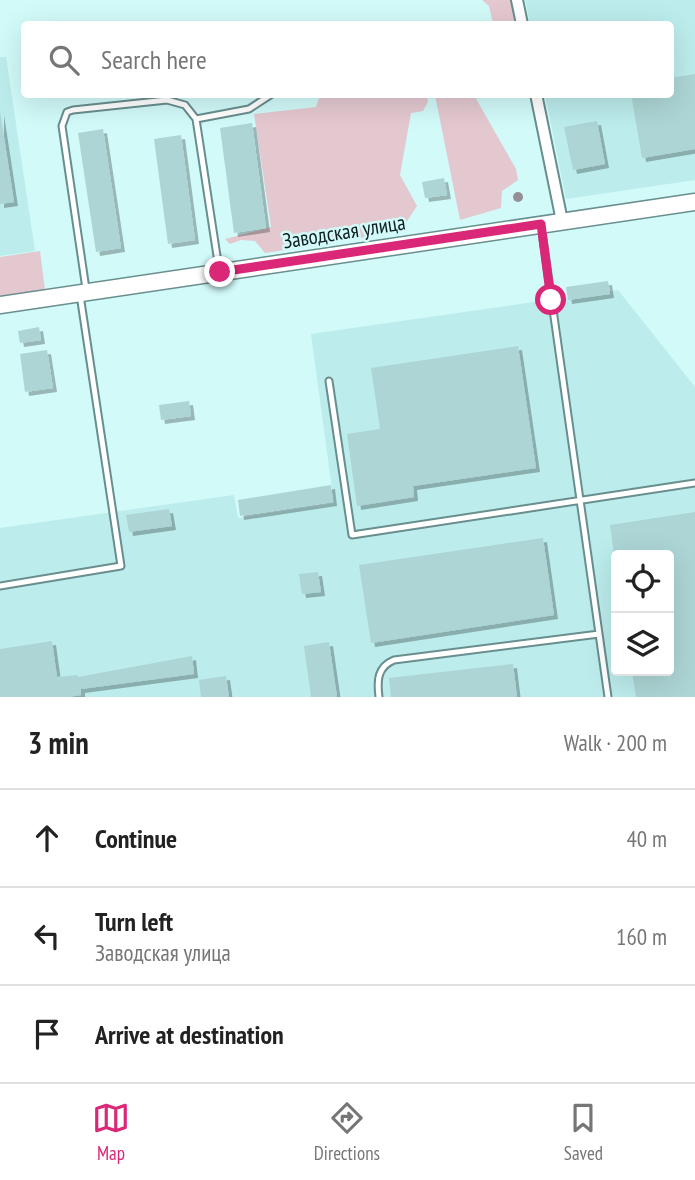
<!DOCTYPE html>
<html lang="en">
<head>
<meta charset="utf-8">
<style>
	:root { --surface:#fff; --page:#f2f2f2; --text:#222; --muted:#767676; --line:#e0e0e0; --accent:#db2777 }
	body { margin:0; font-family:"PT Sans Narrow",sans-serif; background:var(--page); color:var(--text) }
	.controls { position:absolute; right:21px; bottom:21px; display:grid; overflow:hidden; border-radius:7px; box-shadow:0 7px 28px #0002 }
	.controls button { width:63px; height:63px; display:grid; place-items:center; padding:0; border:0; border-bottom:2px solid var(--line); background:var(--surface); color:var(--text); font:35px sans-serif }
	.stop { position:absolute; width:21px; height:21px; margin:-16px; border:5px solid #db2777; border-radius:50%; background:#fff }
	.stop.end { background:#db2777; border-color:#fff; box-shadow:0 2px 7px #0008 }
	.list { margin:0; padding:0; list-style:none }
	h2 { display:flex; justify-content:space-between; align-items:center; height:91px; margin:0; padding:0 28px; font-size:30px }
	h2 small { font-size:23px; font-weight:400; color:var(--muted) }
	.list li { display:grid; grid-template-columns:46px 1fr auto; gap:21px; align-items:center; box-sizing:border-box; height:98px; padding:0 28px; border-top:2px solid var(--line) }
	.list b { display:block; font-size:26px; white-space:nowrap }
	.list p { margin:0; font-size:23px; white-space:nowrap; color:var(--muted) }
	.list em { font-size:23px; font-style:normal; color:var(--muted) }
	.icon { flex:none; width:38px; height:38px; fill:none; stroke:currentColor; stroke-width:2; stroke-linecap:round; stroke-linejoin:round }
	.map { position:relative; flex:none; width:695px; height:697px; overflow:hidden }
	.search { position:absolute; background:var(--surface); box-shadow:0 7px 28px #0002; left:21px; right:21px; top:21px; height:77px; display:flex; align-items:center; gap:18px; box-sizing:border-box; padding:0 24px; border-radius:7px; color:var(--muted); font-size:26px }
	.sheet { height:385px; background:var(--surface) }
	nav { display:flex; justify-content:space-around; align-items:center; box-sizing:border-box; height:98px; border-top:2px solid var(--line); background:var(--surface); font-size:19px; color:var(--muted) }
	nav a { display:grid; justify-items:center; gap:4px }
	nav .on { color:var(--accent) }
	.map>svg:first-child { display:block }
	.built { fill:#bcecec; fill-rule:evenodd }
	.green { fill:#e4c8d0 }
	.building { fill:#add5d5; filter:url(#shadow) }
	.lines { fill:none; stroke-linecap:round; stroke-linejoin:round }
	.lane-casing { stroke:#698e8e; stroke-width:9 }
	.street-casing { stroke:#698e8e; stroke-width:14 }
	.secondary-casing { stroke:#698e8e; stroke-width:19 }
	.lane { stroke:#fff; stroke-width:5 }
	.street { stroke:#fff; stroke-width:10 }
	.secondary { stroke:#fff; stroke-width:16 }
	.tree { fill:#968e97 }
	.route { stroke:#db2777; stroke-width:9 }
	.labels { text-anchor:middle; stroke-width:5; stroke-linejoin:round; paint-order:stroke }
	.street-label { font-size:21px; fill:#0e1d1d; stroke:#d1faf9 }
</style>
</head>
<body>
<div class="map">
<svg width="695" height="697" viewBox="0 0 695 697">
	<defs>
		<filter id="shadow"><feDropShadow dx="4" dy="4" stdDeviation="0" flood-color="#0004"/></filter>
	</defs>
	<rect width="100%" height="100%" fill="#d1faf9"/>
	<path class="built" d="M525,0H695V180L566,199L545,95L670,94V24H530Z
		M0,57H6L35,251L0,256Z
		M618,290L695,387V697H0V528L234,495L238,518L334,503L311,334ZM616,555H669V671H616Z"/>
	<path class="green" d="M482,0H519L518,24H493L489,6Z
		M320,95H427L428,102L423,111L411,113L400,175L417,206L400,232L265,253L255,241L241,240L230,244L225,239L271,227L254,114L316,107Z
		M435,95H474L516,169L518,180L502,191L501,208L460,220Z
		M40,251L45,290L0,297V257Z"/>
	<path class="building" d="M695,74V149L642,158L631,94H670V78Z
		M0,111L14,202L0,204Z
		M597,121L605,164L573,170L564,127Z
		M252,123L266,228L234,233L220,128Z
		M103,129L121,248L96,252L78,133Z
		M181,135L195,240L168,244L154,139Z
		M444,178L447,195L425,198L422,182Z
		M608,281L610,294L568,300L566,287Z
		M39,327L41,340L20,343L18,331Z
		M518,346L536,468L413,486L414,497L357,506L347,434L380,429L371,368Z
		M47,350L53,388L25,392L20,354Z
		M189,401L191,416L161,420L159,405Z
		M331,485L333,502L240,516L238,500Z
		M169,509L172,526L129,532L126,515Z
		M695,512V697H636L632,671H669V555H614L610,525Z
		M543,538L554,615L371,643L359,565Z
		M318,572L321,592L302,594L299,574Z
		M52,641L57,677L78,675V677L192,656L194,674L81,689V695L68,697H0V649Z
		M329,642L337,697H311L304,646Z
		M513,664L517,697H391L389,678Z
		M226,676L229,697H201L199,680Z"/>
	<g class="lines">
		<g class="lane-casing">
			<path id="lane" d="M196,119L249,109L272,94
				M541,225L608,697
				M86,289L62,126L67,112L73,110L167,100L185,105L196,119L219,269
				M329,381L352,535L695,483
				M0,586L121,566L80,295
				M379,697C377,681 377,667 394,660L599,634"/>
		</g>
		<g class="street-casing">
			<path id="street" d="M517,0L522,24
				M536,94L562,221"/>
		</g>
		<g class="secondary-casing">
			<path id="secondary" d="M0,305L695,202"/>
		</g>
		<use href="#lane" class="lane"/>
		<use href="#street" class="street"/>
		<use href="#secondary" class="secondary"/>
	</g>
	<circle class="tree" cx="518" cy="197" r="5"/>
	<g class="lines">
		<path class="route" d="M220,272L541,224L551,300"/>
	</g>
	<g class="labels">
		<g class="street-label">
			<text transform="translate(344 232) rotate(-9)" y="7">Заводская улица</text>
		</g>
	</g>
</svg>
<div class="controls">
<button><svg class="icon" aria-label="locate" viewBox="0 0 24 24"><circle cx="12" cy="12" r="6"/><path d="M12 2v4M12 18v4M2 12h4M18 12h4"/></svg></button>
<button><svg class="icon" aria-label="layers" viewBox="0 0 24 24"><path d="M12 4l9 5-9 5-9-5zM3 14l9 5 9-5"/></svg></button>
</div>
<div class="stop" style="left:551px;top:300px"></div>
<div class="stop end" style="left:220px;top:272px"></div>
<div class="search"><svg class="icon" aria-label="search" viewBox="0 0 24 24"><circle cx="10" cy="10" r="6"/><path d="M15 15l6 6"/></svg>Search here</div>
</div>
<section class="sheet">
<h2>3 min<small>Walk · 200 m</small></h2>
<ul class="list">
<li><svg class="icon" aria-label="ahead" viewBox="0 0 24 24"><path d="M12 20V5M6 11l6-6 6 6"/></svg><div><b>Continue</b></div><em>40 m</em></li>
<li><svg class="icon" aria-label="left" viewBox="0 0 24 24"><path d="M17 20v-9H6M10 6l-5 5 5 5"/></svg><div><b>Turn left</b><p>Заводская улица</p></div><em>160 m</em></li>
<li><svg class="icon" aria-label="arrive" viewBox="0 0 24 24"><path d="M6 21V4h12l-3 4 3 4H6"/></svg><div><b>Arrive at destination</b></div></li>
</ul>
</section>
<nav>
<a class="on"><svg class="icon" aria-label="map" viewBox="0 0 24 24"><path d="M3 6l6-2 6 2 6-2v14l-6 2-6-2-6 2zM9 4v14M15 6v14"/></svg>Map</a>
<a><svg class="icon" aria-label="directions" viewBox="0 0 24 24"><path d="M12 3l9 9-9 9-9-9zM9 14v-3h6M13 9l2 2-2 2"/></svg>Directions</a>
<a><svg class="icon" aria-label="saved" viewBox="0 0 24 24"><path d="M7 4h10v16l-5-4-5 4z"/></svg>Saved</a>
</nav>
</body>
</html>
